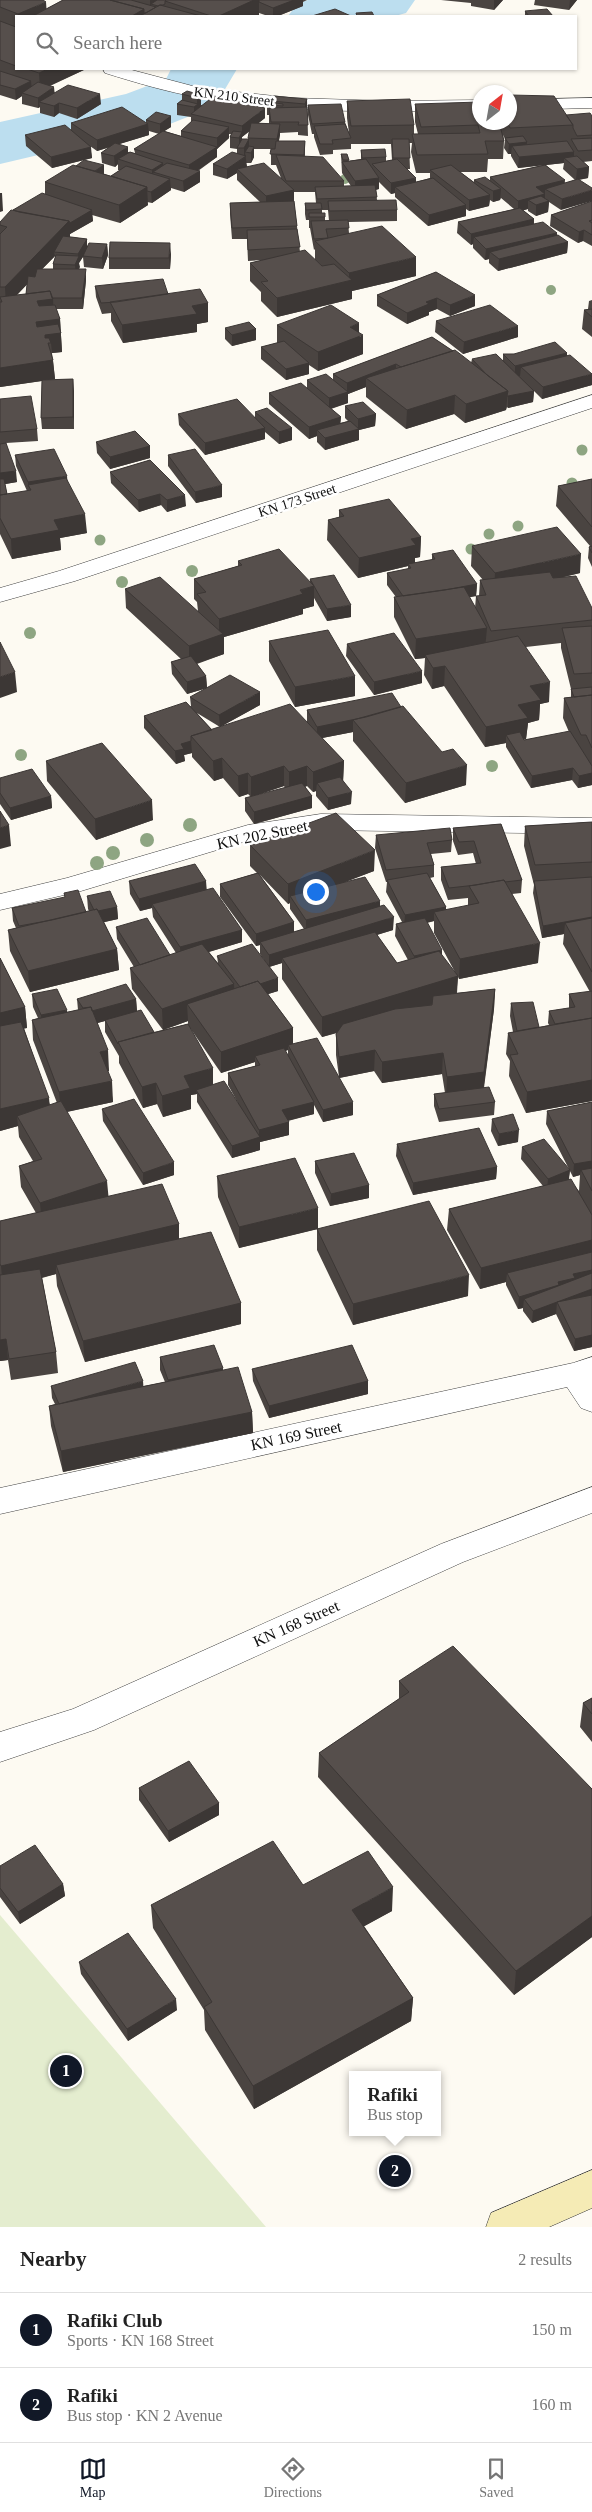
<!DOCTYPE html>
<html lang="en">
<head>
<meta charset="utf-8">
<style>
	:root { --surface:#fff; --page:#f2f2f2; --text:#222; --muted:#767676; --line:#e0e0e0; --accent:#111827 }
	body { margin:0; font-family:Georgia,serif; background:var(--page); color:var(--text) }
	.compass { position:absolute; left:472px; top:85px; width:45px; height:45px; border-radius:50%; background:var(--surface); box-shadow:0 1px 4px #0004; rotate:31deg }
	.you { position:absolute; left:315px; top:891px; width:18px; height:18px; margin:-12px; border:4px solid #fff; border-radius:50%; background:#1a73e8; box-shadow:0 0 0 8px #1a73e833 }
	.badge { display:grid; place-items:center; width:32px; height:32px; border-radius:50%; background:var(--accent); color:#fff; font-size:16px; font-weight:700 }
	.pin { position:absolute; translate:-50% -50%; border:2px solid #fff; box-shadow:0 1px 5px #0006 }
	.popup { position:absolute; left:349px; top:2071px; width:92px; height:65px; box-sizing:border-box; display:grid; place-content:center; border-radius:0px; background:var(--surface); filter:drop-shadow(0 1px 4px #0005); font-size:16px; white-space:nowrap; color:var(--muted) }
	.popup b { font-size:19px; color:var(--text) }
	.popup::after { content:''; position:absolute; left:50%; top:100%; margin-left:-10px; border:10px solid transparent; border-top-color:var(--surface) }
	.list { margin:0; padding:0; list-style:none }
	h2 { display:flex; justify-content:space-between; align-items:center; height:65px; margin:0; padding:0 20px; font-size:21px }
	h2 small { font-size:16px; font-weight:400; color:var(--muted) }
	.list li { display:grid; grid-template-columns:32px 1fr auto; gap:15px; align-items:center; box-sizing:border-box; height:75px; padding:0 20px; border-top:1px solid var(--line) }
	.list b { display:block; font-size:19px; white-space:nowrap }
	.list p { margin:0; font-size:16px; white-space:nowrap; color:var(--muted) }
	.list em { font-size:16px; font-style:normal; color:var(--muted) }
	.icon { flex:none; width:28px; height:28px; fill:none; stroke:currentColor; stroke-width:2; stroke-linecap:round; stroke-linejoin:round }
	.map { position:relative; flex:none; width:592px; height:2227px; overflow:hidden }
	.search { position:absolute; background:var(--surface); box-shadow:0 1px 4px #0004; left:15px; right:15px; top:15px; height:55px; display:flex; align-items:center; gap:12px; box-sizing:border-box; padding:0 18px; border-radius:0px; color:var(--muted); font-size:19px }
	.sheet { height:215px; background:var(--surface) }
	nav { display:flex; justify-content:space-around; align-items:center; box-sizing:border-box; height:70px; border-top:1px solid var(--line); background:var(--surface); font-size:14px; color:var(--muted) }
	nav a { display:grid; justify-items:center; gap:2px }
	nav .on { color:var(--accent) }
	.map>svg:first-child { display:block }
	.pitch { fill:#e4edcf }
	.lines { fill:none; stroke-linecap:round; stroke-linejoin:round }
	.river { fill:#bcdeef; fill-rule:evenodd }
	.street-casing { stroke:#414141; stroke-width:1 }
	.secondary-casing { stroke:#303030; stroke-width:1 }
	.street { fill:#fff; fill-rule:evenodd }
	.secondary { fill:#f5ebb5; fill-rule:evenodd }
	.tree { fill:#8ea582 }
	.wall { fill:#4a4441; fill-rule:evenodd }
	.shaded-wall { fill:#3c3735 }
	.building { fill:#564f4c; stroke:#3c3735 }
	.labels { text-anchor:middle; stroke-width:5; stroke-linejoin:round; paint-order:stroke }
	.far-street-label { font-size:14px; fill:#0e0e0e; stroke:#fff }
	.street-label { font-size:16px; fill:#0e0e0e; stroke:#fff }
</style>
</head>
<body>
<div class="map">
<svg width="592" height="2227" viewBox="0 0 592 2227">
	<rect width="100%" height="100%" fill="#fdfaf2"/>
	<path class="pitch" d="M0,1915L266,2227H0Z"/>
	<g class="lines">
		<path class="river" d="M308,0H415L406,13L395,16H288L298,3Z
			M171,69H237L215,106L170,124L0,164V122L126,94L166,79Z"/>
		<g class="street-casing">
			<path id="street" d="M103,69H128L200,88L293,98L388,101L480,100V110C387,112 293,114 201,98C168,92 137,83 105,73Z
				M592,98V108L510,110V100Z
				M592,395V408L75,581L0,602V588L59,571Z
				M321,814L592,818V834L321,830L250,840L81,891L0,910V894L67,878L248,825Z
				M592,1357V1412L581,1408L567,1387L0,1514V1488L573,1363Z
				M592,1487V1513L463,1562L94,1730L0,1762V1732L73,1709L441,1544Z"/>
		</g>
		<g class="secondary-casing">
			<path id="secondary" d="M592,2170V2208L549,2227H486L491,2213Z"/>
		</g>
		<use href="#street" class="street"/>
		<use href="#secondary" class="secondary"/>
	</g>
	<g class="tree">
		<circle cx="345" cy="179" r="5"/>
		<circle cx="551" cy="290" r="5"/>
		<circle cx="582" cy="450" r="5.5"/>
		<circle cx="572" cy="483" r="5.5"/>
		<circle cx="518" cy="526" r="5.5"/>
		<circle cx="489" cy="534" r="5.5"/>
		<circle cx="100" cy="540" r="5.5"/>
		<circle cx="471" cy="549" r="5.5"/>
		<circle cx="192" cy="571" r="6"/>
		<circle cx="122" cy="582" r="6"/>
		<circle cx="30" cy="633" r="6"/>
		<circle cx="21" cy="755" r="6"/>
		<circle cx="492" cy="766" r="6"/>
		<circle cx="190" cy="825" r="7"/>
		<circle cx="147" cy="840" r="7"/>
		<circle cx="113" cy="853" r="7"/>
		<circle cx="97" cy="863" r="7"/>
	</g>
	<path class="wall" d="M0,0L46,9L63,0H307L303,2V6L278,16H268L259,13V15L256,16H16V69H86L50,86L55,93L101,104L77,119L59,113L54,117L40,113V107L38,108L22,104V96L16,100L0,95Z
		M441,0H503L494,10L471,6V3Z
		M535,0H577L569,10L534,5Z
		M525,11L553,16H525Z
		M182,94L201,95V105L265,118L258,123L269,124V115H267V105L271,102V101L307,99L308,136L298,135V132L280,133L279,141H305V156L344,181V186H351L342,173L341,154H347L349,161L361,159V150L386,157V161L392,160L391,144H351V149L333,150V154L320,155L314,137V134H312L308,115V105L345,122L349,133L347,118V101L414,125V134H418L415,122V104L493,126H497L495,122H510L566,115L592,116V161L583,162L589,167L588,178L579,180L561,210L549,202L548,212L536,216L528,211V209L523,210L534,219V224L557,233V235L568,242L567,253L498,271L489,263V259L485,260L473,248V244L471,245L457,233L458,222L514,209L501,198L500,200L493,202L490,200L489,206L469,211L466,209V216L428,226L395,197V193L391,194L379,182V189L376,190L377,200L397,210V221L348,222L349,233L416,276L352,291V299L277,317L261,301V292L250,281V263L263,260L248,261L247,239H232L230,214V203L260,202L237,180V173L227,179L213,175V164L237,153V149L230,148V137L231,134H229V138L217,149V157L198,171L200,182L184,192L171,188V190L152,203L147,202L148,205L120,223L92,215L93,221L70,234V237L87,239V246L107,244L108,255L103,269L84,267L83,257L79,263V269L86,280L83,309H56L60,319L62,352L52,353L55,379L49,380L73,379L74,429H42L41,418L42,381L0,387V222L13,211V210L45,194V182L76,166L104,165V174L111,176L120,170H118V164L115,167L102,163L101,153L110,147L97,151L90,146L92,158L52,168L26,146L25,135L71,130V123H146V120L171,116V127L164,131L181,136V131L191,122V117L177,115V104L182,100ZM149,131L159,134L134,149L135,153L128,152L119,144L149,135ZM250,131L248,139H242V137ZM503,135L505,139L504,148L508,154H511V156L518,168L543,165L490,177V180H474V182L460,172H487L488,159H503L504,141ZM409,143H412L411,152L416,173H430V178L416,182L407,169H410ZM254,149H271V165H276L281,178L247,167L246,163H251L254,157ZM564,163L563,169L575,180L565,183L546,165ZM294,192H315L316,203H305V214L306,220H309V228H310L314,250L315,249V260L322,266L300,252L294,201ZM322,210H328L329,221H325V213H322ZM55,256V258L53,264V269H42ZM27,284L26,294L17,295Z
		M592,201V246L583,241L578,243L550,226L551,215Z
		M171,254L170,269H109V258Z
		M436,272L475,306L450,316L437,309L429,312V315L407,324L377,306V295Z
		M95,286L168,294L208,303V322L197,324V332L123,343L111,321V313L102,314L96,297Z
		M592,300V337L582,329L584,310L588,309L589,301Z
		M436,321L518,337L463,354L435,332Z
		M277,325L359,333L363,354L318,371L309,365V374L286,380L261,359V347L277,343Z
		M225,328L256,329V340L232,346L225,339Z
		M432,337L471,363L472,359L503,360V354L567,353V356L592,385L542,399L534,391L533,402L508,408L507,407L506,410L465,423L454,414L406,429L366,397V387L348,394V403L331,409L341,417L340,423L348,421L345,418V406L376,414L375,426L359,430V440L325,450L317,442V436L309,439L269,404V393L307,388V380H333V374Z
		M0,399L37,429L38,441L6,443L17,482L5,484L7,494L27,491L16,466L15,455L67,480L87,533L60,538L61,550L12,559L0,534Z
		M255,412L292,428V440L279,444L265,432V439L205,455L179,425L178,414L255,417Z
		M96,442L150,446V458L110,469L97,453Z
		M168,455L222,497L196,503L168,466Z
		M150,460L186,506L167,512L161,505L139,512L111,483L110,472Z
		M592,479V567L588,558L589,547L590,546L556,506L558,486Z
		M339,510L421,537L420,557L415,558V563L432,560V554L477,584L476,596L469,597L475,608L476,596H479L480,580H483L471,566L472,546L580,573L564,577L592,608V785L578,788L572,780L531,788L506,747V743L485,747L444,686L432,689L424,675L425,658L415,659L394,617V597H396L387,585V573L408,569V566L358,578L327,540L328,520L339,517ZM561,643V648L571,689V697L564,698L563,718L569,732L524,740V739H526L528,723L539,720L540,704L549,702L526,647Z
		M238,561L310,582V579L351,617L327,621L314,598V606L303,609V614L224,637V654L197,664L206,676L207,688L187,694L172,674L171,662L181,659L126,608L125,589L198,611L197,602L194,599V579L238,566Z
		M269,641L355,696L295,707L269,661Z
		M347,644L422,683L374,695L346,656Z
		M190,697L260,705L220,727L308,724L307,722V710L401,707L466,785L405,803L353,741V732L322,738L344,761L343,782L351,804L328,810L316,796V791L313,792L307,786L305,787L312,796V808L254,824L245,811V798L251,797L248,794L239,797L223,778L214,781L192,757V753L184,755L185,761L176,764L144,728V716L191,706ZM197,713L220,727L212,730ZM284,786L285,788L252,797Z
		M46,761L153,820L96,840L47,781Z
		M0,778L51,796L52,808L11,820L0,804Z
		M592,822V1101L526,1113L509,1076L510,1061L506,1054L508,1033L513,1032L510,1016L511,1003L539,1027L549,1025L548,1023L549,1011L569,1008V994L590,992L563,944L564,934L542,938L533,893L534,885L524,846L525,826Z
		M501,824L522,880L521,893L512,894L538,963L459,979L458,977L457,993L495,989L494,1009L484,1088L495,1102L494,1115L439,1122L434,1106V1094L445,1093L442,1074L382,1083L374,1071L339,1078L353,1115L323,1122L314,1105V1114L288,1121L289,1122V1135L260,1142V1150L232,1158L197,1102V1094L191,1095V1109L163,1117L157,1104L143,1108L119,1063V1056L105,1032V1021L97,1023L109,1071H108L113,1102L67,1112L108,1196L179,1224V1239L241,1303V1324L85,1362L57,1286L56,1274L42,1278L56,1352L58,1373L11,1380L8,1360L0,1361V1221L36,1213L21,1187L19,1166L33,1161L19,1137L18,1126L0,1131V958L25,1007L27,1028H24L50,1105L57,1103L33,1040L32,1020L38,1018L33,1007L32,994L67,1012L78,1010L77,999H136L137,1011L154,1032L188,1024V1021L163,1030L132,989L130,968L134,967L117,939L116,927L170,955L176,953L153,917L152,908L140,911L130,894L129,881H206V889L242,930V942L209,952L218,963L217,956L267,964L260,954V945L256,946L220,897V884L257,873L250,866V845L374,871L344,882L380,906L393,930L377,935L397,963L408,960L395,936L396,924L402,922L386,892L387,882H386L375,848L376,835L452,840L451,852L431,854L434,865V877L430,878L446,907V910L468,906V898L448,900L441,880V867L476,864L473,853L458,855L453,841V828ZM259,874L288,904L290,903V909L304,929L294,932V922ZM434,921V933L456,974L442,956L427,923ZM282,963V979L322,1037L337,1033L336,1034V1055L339,1077L293,1044V1028L268,994L278,991L269,967ZM188,1025L221,1073L255,1062V1066L228,1073V1085L238,1103L213,1085ZM288,1050V1057L285,1051Z
		M64,893L86,912L89,911L88,909L87,896L117,907L118,919L104,922L117,949L119,970L30,992L10,951L8,930L16,928L13,921L12,908L65,898Z
		M592,1102V1347L574,1351L556,1314L532,1323L523,1311V1308L518,1309L506,1285V1282L480,1289L447,1230L449,1209L543,1186L521,1159L522,1147L570,1170L569,1179L579,1191L580,1175L573,1177L546,1124L547,1111Z
		M102,1109L174,1175L143,1185L103,1121Z
		M492,1119L518,1142L498,1146L491,1131Z
		M397,1144L497,1167L496,1179L413,1195L396,1156Z
		M315,1161L369,1185V1198L330,1206L315,1173Z
		M217,1176L318,1229L468,1296L353,1325L317,1250V1229L239,1248L218,1197Z
		M160,1357L223,1370L252,1412L253,1433L63,1472L51,1426L49,1406L55,1404L52,1398L51,1386H144L165,1382L160,1370Z
		M252,1369L368,1381V1394L269,1418L253,1381Z
		M399,1681L592,1789V1937L514,1995L318,1777L319,1753L399,1699Z
		M592,1698V1742L580,1727L583,1703Z
		M139,1788L219,1803V1815L169,1842L139,1800Z
		M0,1866L63,1884L65,1896L20,1924L0,1897Z
		M303,1885L392,1911L364,1926L413,1998L411,2021L254,2109L205,2030L204,2010L153,1928L151,1905Z
		M79,1962L177,2010L128,2041L81,1974Z"/>
	<path class="shaded-wall" d="M150,0H168L151,4L150,10Z
		M254,0H259V15L256,16H219Z
		M294,0H303V6L278,16H273V8Z
		M494,0H503L494,10Z
		M570,0H577L569,10Z
		M46,2L47,16H18V14Z
		M144,9L145,16H132Z
		M48,69H86L40,90L39,73Z
		M31,81L32,91L22,93V96L16,100L15,89Z
		M54,87L55,97L39,102L40,107L38,108V98Z
		M100,94L101,104L77,119V108Z
		M201,95V105L194,115V107L197,104V98Z
		M307,99V109L305,114V104Z
		M59,103V113L54,117V106Z
		M265,108V118L242,137V126Z
		M171,116V127L160,134V124Z
		M148,124L149,135L97,151V140Z
		M280,124V135L277,149V139Z
		M229,127V138L217,149V157L189,176V165L217,147V138Z
		M242,132V142L239,149V138Z
		M249,139V150L245,152L247,167L237,169V173L227,179V169L244,158V148Z
		M527,142L526,152L512,146L511,154H508L509,144Z
		M91,147L92,158L52,168L51,157Z
		M128,147V157L118,159V164L115,167L114,156Z
		M254,147V157L251,163V153Z
		M574,152V162L564,158V163L518,168L519,157Z
		M163,163L164,174L153,172L154,180L152,181V170Z
		M104,165V176L92,174Z
		M589,167L588,178L576,180L577,169Z
		M200,171V182L184,192L183,181Z
		M379,178V189L355,192V181Z
		M416,178V188L395,187V193L391,194V183Z
		M170,179L171,190L152,203L151,192Z
		M565,180L564,191L545,189V202L549,201L548,212L536,216V205L528,200V209L518,212V201L536,187Z
		M147,187L148,205L120,223L119,205Z
		M501,189L500,200L493,202V191Z
		M294,190V201L266,207V196Z
		M592,190V201L561,210L562,199Z
		M0,193H2L3,211L0,212Z
		M490,195L489,206L469,211V200Z
		M466,205V216L428,226L429,215Z
		M92,210L93,221L70,234V239L54,252L55,256L6,306L5,287L69,221Z
		M534,219L533,230L474,237L473,244L471,245V234Z
		M584,230L583,241L578,243L579,232Z
		M557,233L556,244L490,252L489,259L485,260L486,249Z
		M87,239V250L79,263L80,267L76,276L75,265L78,259V254Z
		M568,242L567,253L498,271L499,259Z
		M170,243L171,254L170,269L169,258Z
		M107,244L108,255L103,269L102,258Z
		M416,257V276L352,291V299L277,317V298L349,281V273Z
		M86,269V280L83,309L82,298Z
		M475,295V306L450,316V305Z
		M437,298V309L429,312V315L407,324V313L426,302Z
		M53,299L54,318L39,319L37,301Z
		M208,303V322L197,324V332L123,343L122,325L192,306Z
		M60,319L62,352L52,353L51,343L37,341L36,322Z
		M359,323V337L363,335V354L318,371V352L350,327Z
		M518,326V337L463,354L464,342Z
		M256,329V340L232,346V335Z
		M567,353L566,365L521,367L520,376L515,377V366Z
		M53,360L55,379L0,387V368Z
		M309,363V374L286,380V369Z
		M396,364V376L366,378V387L348,394V403L329,409V398L347,392V383Z
		M592,374V385L542,399L543,387Z
		M73,379L74,391V429L73,417Z
		M508,391L506,410L465,423L466,404Z
		M534,391L533,402L508,408V396Z
		M455,395L454,414L406,429L407,410Z
		M376,414L375,426L359,430V440L325,450V438L358,429V419Z
		M341,417L340,429L317,430V436L309,439V427Z
		M265,428V439L205,455V443Z
		M292,428V440L279,444V432Z
		M150,446V458L110,469V457Z
		M16,471L17,482L0,485V473Z
		M67,476L68,488L31,490L28,486V482Z
		M222,485V497L196,503L195,492Z
		M160,494L161,505L139,512L138,500Z
		M185,495L186,506L167,512V500Z
		M85,514L87,533L60,538L61,550L12,559L11,539L54,520Z
		M421,537L420,557L415,558V565L408,564V566L358,578L359,558L411,539Z
		M581,554L580,573L494,593L495,573Z
		M477,584L476,596L404,610V598Z
		M314,586V606L303,609V614L224,637V654L189,666V646L219,635V619Z
		M351,605V617L327,621V609Z
		M487,628L485,649L425,655V658L415,659L416,639Z
		M445,666L444,686L432,689L433,668Z
		M422,671V683L374,695V682Z
		M15,672L17,692L0,698V677Z
		M206,676L207,688L187,694V682Z
		M355,676V696L295,707V687Z
		M550,682L549,702L540,704L539,720L528,723L526,739L510,742L506,735V743L485,747L486,727L518,705L530,686Z
		M260,692V705L220,727L219,715Z
		M403,709L353,720V732L317,739V727Z
		M191,741L192,753L184,755L185,761L176,764L175,751L181,744Z
		M222,758L223,778L214,781L213,761Z
		M344,761L343,782L317,783L316,791L313,792V772Z
		M467,765L466,785L405,803L406,783Z
		M284,766V786L251,797V777Z
		M307,766V786L289,792V772Z
		M573,768L572,780L531,788L532,776Z
		M248,773V794L239,797L238,776Z
		M592,773V785L578,788L579,776Z
		M352,792L351,804L328,810V798Z
		M51,796L52,808L11,820L10,808Z
		M312,796V808L254,824V812Z
		M152,800L153,820L96,840L95,819Z
		M9,825L11,846L0,849V828Z
		M375,850L374,871L294,902L290,896V903L288,904V884Z
		M206,881L207,893L152,904V908L140,911L139,899Z
		M380,901V913L306,933V920Z
		M117,907L118,919L96,924L95,911Z
		M446,907V919L434,912V921L404,927L405,915Z
		M394,917L393,930L285,962L282,958V963L269,967V955Z
		M592,917V929L565,923L564,934L542,938L543,926Z
		M294,922V934L260,942V945L256,946V934Z
		M242,930V942L181,960L180,947Z
		M540,943L538,963L459,979L460,959Z
		M117,949L119,970L30,992L28,971Z
		M442,950V962L413,969L414,956Z
		M458,976L456,997L322,1037V1017Z
		M278,978V991L243,1002V990Z
		M234,984L235,1004H187L188,1021L163,1030L162,1009Z
		M495,989L494,1009L483,1092L446,1098L447,1077Z
		M136,999L137,1012L87,1026L86,1013Z
		M25,1007L27,1028L0,1035V1013Z
		M67,1010L68,1022L42,1028L41,1015Z
		M293,1028V1049L288,1045V1050L258,1061L255,1056V1062L221,1073V1052Z
		M108,1050L109,1071L102,1073L100,1052Z
		M375,1050L374,1071L339,1078V1057Z
		M443,1053L442,1074L382,1083V1062Z
		M213,1068V1089L196,1090L197,1094L191,1095V1109L163,1117L162,1096L184,1076Z
		M592,1080V1101L526,1113L527,1092Z
		M112,1081L113,1102L61,1113L59,1092Z
		M156,1083L157,1104L143,1108L142,1087Z
		M49,1098L51,1119L17,1116L18,1126L0,1131V1109Z
		M314,1102V1114L282,1122V1110Z
		M353,1102V1115L323,1122V1110Z
		M289,1122V1135L260,1142V1150L232,1158V1146L259,1137V1130Z
		M519,1130L518,1142L498,1146L499,1134Z
		M592,1161V1173L581,1170L580,1175L573,1177L574,1164Z
		M174,1162V1175L143,1185V1173Z
		M497,1167L496,1179L413,1195V1183Z
		M570,1170L568,1183L547,1191L548,1179Z
		M107,1181L109,1202L42,1224L40,1203Z
		M369,1185V1198L330,1206L331,1194Z
		M318,1208V1229L239,1248V1227Z
		M179,1224V1245L56,1265V1274L3,1287L1,1266Z
		M592,1240V1260L507,1273L506,1282L480,1289L481,1268Z
		M592,1270V1282L524,1299L523,1308L518,1309L519,1297L558,1282L573,1274Z
		M469,1275L468,1296L353,1325V1304Z
		M592,1289V1301L557,1302L556,1314L532,1323L533,1311Z
		M241,1303V1324L85,1362L83,1341Z
		M592,1335V1347L574,1351L575,1339Z
		M6,1339L8,1360L0,1361V1340Z
		M223,1368V1380L168,1392V1380Z
		M143,1381L144,1394L59,1404Z
		M368,1381V1394L269,1418V1406Z
		M252,1412L253,1433L63,1472L61,1451Z
		M219,1803V1815L169,1842L168,1831Z
		M63,1884L65,1896L20,1924L18,1912Z
		M393,1887L392,1911L352,1933V1910Z
		M592,1916V1937L514,1995L516,1971Z
		M413,1998L411,2021L254,2109L253,2086Z
		M176,1999L177,2010L128,2041L127,2029Z"/>
	<path class="building" d="M0,0H43L46,2L18,14L0,7Z
		M63,0H110L144,9L132,16H33Z
		M110,0H131L156,7L146,13H144V9Z
		M157,0H166L165,1V4L163,5H160L158,6L151,4Z
		M166,0H254L219,16H211L165,1Z
		M259,0H294L273,8L259,2Z
		M160,5L201,16H140Z
		M335,9L351,16H312Z
		M547,9L553,16H529L525,11Z
		M372,12L374,16H357L356,13Z
		M0,21L16,27V66L0,60Z
		M27,69H48L39,73Z
		M0,71L31,81L15,89L0,85Z
		M38,82L54,87L38,98L22,93Z
		M68,85L100,94L77,108L59,103L54,106L39,102Z
		M187,91L201,95L197,98L182,94Z
		M510,95L554,96L573,125L510,128L507,122H510Z
		M214,96L265,108L242,126L191,114Z
		M273,96L307,99L305,104L271,101Z
		M410,99L414,125L351,126L347,101Z
		M182,100L198,104L194,107L177,104Z
		M269,102L283,104V106L267,105Z
		M480,102V122H492L493,125L481,126H500L504,141H485L488,154L417,155L412,134L480,133L478,125L421,127L415,104Z
		M341,104L345,122L312,124L308,105Z
		M122,107L148,124L97,140L71,123Z
		M307,107L308,125H298L299,122H271L269,108Z
		M156,112L171,116L160,124L146,120Z
		M590,113L592,116V135L577,136L573,128V125L566,115Z
		M193,120L229,127L217,138L181,131Z
		M251,123L280,124L277,139L248,138Z
		M345,124L351,138L332,140L333,144H320L314,126Z
		M65,125L91,147L51,157L25,135Z
		M163,131L217,147L189,165L134,149Z
		M233,131L242,132L239,138L230,137Z
		M523,136L527,142L509,144L505,138Z
		M592,138V150L578,151L571,139Z
		M242,139H249L244,148H237Z
		M392,139H409L410,158H393Z
		M276,141H305L304,155L270,154L271,149H275Z
		M567,141L574,152L519,157L512,146Z
		M115,143L128,147L114,156L101,153Z
		M249,146L254,147L251,153L245,152Z
		M385,149L386,157L362,158L361,150Z
		M130,152L163,163L152,170L118,159Z
		M232,152L246,156L227,169L213,164Z
		M341,154H347L349,160H343Z
		M276,155L323,157L344,181H286Z
		M577,156L589,167L577,169L564,158Z
		M366,159L379,178L355,181L342,162Z
		M397,159L416,178L391,183L372,164Z
		M84,160L104,165L95,171L76,166Z
		M167,163L200,171L183,181L153,172Z
		M264,163L294,190L266,196L237,169Z
		M73,165L147,187L119,205L45,182Z
		M451,165L490,195L469,200L430,170Z
		M545,165L565,180L536,187L545,194L518,201L490,177Z
		M126,166L170,179L151,192L147,191V187L111,176Z
		M485,177L501,189L493,191L474,180Z
		M433,178L466,205L429,215L395,187Z
		M578,179L592,188V190L562,199L545,189Z
		M375,185L377,197L317,199L315,187Z
		M42,193L92,210L70,223L69,221L19,212L13,210Z
		M541,196L549,201L536,205L528,200Z
		M396,200L397,210L329,211L328,201Z
		M294,201L297,226L232,228L230,203Z
		M592,201V220L589,221L592,223V235L584,230L579,232L551,215Z
		M305,203H321L322,209L306,210Z
		M520,208L534,219L471,234L458,222Z
		M11,210L69,221L5,287H0V234L7,227L0,225V222Z
		M309,213H325V217H309Z
		M348,220L349,228L326,229L328,238L314,239L311,221Z
		M543,222L557,233L486,249L474,237Z
		M382,226L416,257L349,273L315,241Z
		M297,229L300,247L248,250L247,230Z
		M558,235L568,242L499,259L490,252Z
		M63,236L87,239L78,254L54,252Z
		M110,242L170,243L169,258H109Z
		M89,243L107,244L102,258L83,256Z
		M305,250L322,266L334,264L352,280L277,298L261,282L268,281L250,263Z
		M56,255L79,256L75,265L53,264Z
		M37,269H86L82,298H52L50,291L26,294L28,276L35,277Z
		M436,272L475,295L450,305L437,298L426,302L429,304L407,313L377,295Z
		M163,279L168,294L116,302L101,303L95,286Z
		M200,289L208,303L192,306L197,314L122,325L110,302Z
		M50,291L53,299L37,301L39,306L55,305L60,319L36,322L37,327L58,324L61,333L45,335V338H49L51,343H48L53,360L0,368V302H2L0,297Z
		M331,305L359,323L350,327L363,335L318,352L277,325Z
		M490,305L518,326L464,342L436,321Z
		M592,309V317L584,310Z
		M249,322L256,329L232,335L225,328Z
		M432,337L453,351L401,367L396,364L347,383L333,374Z
		M284,341L309,363L286,369L261,347Z
		M555,342L567,353L515,366L503,354H514Z
		M455,350L508,391L466,404L455,395L407,410L366,378Z
		M496,354L534,391L508,396H507L508,391L487,375L472,359Z
		M570,355L592,374L543,387L521,367Z
		M326,374L348,392L329,398L307,380Z
		M73,379V417L41,418L42,380Z
		M301,383L341,417L309,427L269,393Z
		M31,396L37,429L0,432V399Z
		M237,399L265,428L205,443L178,414Z
		M363,402L376,414L358,419L345,406Z
		M267,408L292,428L279,432L255,412Z
		M350,421L359,429L325,438L317,430Z
		M135,431L150,446L110,457L96,442Z
		M6,443L16,471L0,473V444Z
		M54,449L67,476L28,482L15,455Z
		M195,449L222,485L195,492L168,455Z
		M150,460L185,495L167,500L160,494L138,500L110,472Z
		M66,478L85,514L54,520L59,530L11,539L0,518V495L31,490L28,485Z
		M0,479H4L7,494L0,495Z
		M592,479V527L558,486Z
		M389,499L421,537L411,539L416,545L359,558L328,520L344,516L339,510Z
		M557,527L581,554L495,573L472,546Z
		M592,546V553L589,547Z
		M279,549L314,586L300,590L303,594L219,619L197,594L206,592L194,579L242,565L238,561Z
		M453,550L477,584L445,590L403,596L387,573L411,568L408,564L435,559L432,554Z
		M550,572L553,578L576,576L592,608V620L491,631L476,596L486,595L480,580Z
		M334,575L351,605L327,609L310,579Z
		M160,577L223,634L189,646L125,589Z
		M464,587L487,628L416,639L394,597Z
		M592,626V673L574,674L562,628Z
		M328,630L355,676L295,687L269,641Z
		M394,633L422,671L374,682L347,644Z
		M518,636L550,682L530,686L541,700L518,705L528,718L486,727L445,666L433,668L425,655Z
		M0,642L15,672L0,677Z
		M191,656L206,676L187,682L171,662Z
		M230,675L260,692L219,715L190,697Z
		M592,687V695L574,697L571,689Z
		M392,693L401,707L366,717L317,727L307,710Z
		M592,695V748L586,735H581L564,698Z
		M186,702L212,730L191,736V741L181,744L184,749L175,751L144,716Z
		M290,704L344,761L313,772L307,766L289,772L284,766L251,777L248,773L238,776L222,758L213,761L191,736Z
		M403,706L442,752L453,749L467,765L406,783L353,720Z
		M570,731L592,766V773L579,776L573,768L532,776L506,735L520,732L524,740Z
		M102,743L152,800L95,819L46,761Z
		M32,769L51,796L10,808L0,793V778Z
		M340,777L352,792L328,798L317,783Z
		M302,783L312,796L254,812L245,798Z
		M0,811L9,825L0,828Z
		M336,813L375,850L288,884L250,845Z
		M592,822V862L535,865L525,826Z
		M501,824L522,880L505,882L504,880L476,885L449,888L441,867L481,863L474,841L459,842L453,828Z
		M450,828L452,840L427,843L434,865L386,870L376,835Z
		M195,864L206,881L139,899L129,881Z
		M258,873L294,922L256,934L220,884Z
		M427,873L446,907L405,915L387,880Z
		M365,877L380,901L306,920L290,896Z
		M592,877V917L543,926L534,881Z
		M504,880L540,943L460,959L434,912L479,903L469,886Z
		M213,888L242,930L180,947L152,904Z
		M78,890L86,912L52,920L19,926L12,908L65,897L64,893Z
		M110,891L117,907L98,911L97,909L94,910L87,896Z
		M384,905L394,917L269,955L260,942Z
		M97,909L117,949L28,971L8,930Z
		M147,918L170,955L140,965L116,927Z
		M425,918L442,950L414,956L396,924Z
		M592,918V972L565,923Z
		M375,932L397,963L439,951L458,976L322,1017L282,958Z
		M202,944L234,984L162,1009L130,968Z
		M252,944L278,978L260,984L258,981L240,987L217,956Z
		M0,958L25,1007L0,1013Z
		M258,981L293,1028L221,1052L187,1004Z
		M126,984L136,999L92,1011L91,1007L83,1008L77,999Z
		M57,989L67,1010L41,1015L32,994Z
		M495,989L484,1072L447,1077L443,1053L382,1062L375,1050L339,1057L336,1034L343,1024L395,1009L432,1005L433,996Z
		M592,991V1018L555,1024L549,1011L575,1007L569,994Z
		M533,1002L539,1027L517,1031L511,1003Z
		M91,1007L108,1050L100,1052L112,1081L59,1092L32,1020Z
		M141,1010L154,1032L118,1042V1044L105,1020Z
		M592,1018V1080L527,1092L510,1055L518,1054L508,1033Z
		M21,1022L49,1098L0,1109V1026Z
		M188,1024L213,1068L184,1076L190,1088L162,1096L156,1083L142,1087L118,1042Z
		M317,1038L353,1102L323,1110L288,1045Z
		M284,1048L314,1102L282,1110L289,1122L259,1130L228,1073L260,1065L255,1056Z
		M224,1081L260,1137L232,1146L196,1090Z
		M489,1087L495,1102L439,1109L434,1094Z
		M134,1099L174,1162L143,1173L102,1109Z
		M61,1101L107,1181L40,1203L19,1166L42,1159L17,1116Z
		M592,1102V1161L574,1164L547,1111Z
		M513,1114L519,1130L499,1134L492,1119Z
		M479,1128L497,1167L413,1183L397,1144Z
		M544,1139L570,1170L548,1179L522,1147Z
		M354,1153L369,1185L331,1194L315,1161Z
		M295,1158L318,1208L239,1227L217,1176Z
		M592,1168V1191L581,1170Z
		M571,1179L592,1215V1240L481,1268L449,1209Z
		M162,1184L179,1224L1,1266L0,1264V1221Z
		M429,1201L469,1275L353,1304L317,1229Z
		M211,1232L241,1303L83,1341L56,1265Z
		M592,1252V1270L573,1274L575,1278L558,1282L559,1285L519,1297L507,1273Z
		M40,1269L56,1352L9,1359L6,1339L0,1340V1275Z
		M592,1273V1289L533,1311L524,1299Z
		M592,1295V1335L575,1339L557,1302Z
		M214,1345L223,1368L168,1380L160,1357Z
		M352,1345L368,1381L269,1406L252,1369Z
		M135,1362L143,1381L59,1404L51,1386Z
		M238,1367L252,1412L61,1451L49,1406Z
		M453,1646L592,1789V1916L516,1971L319,1753L409,1692L399,1681Z
		M592,1698V1714L583,1703Z
		M189,1761L219,1803L168,1831L139,1788Z
		M273,1841L303,1885L368,1851L393,1887L352,1910L413,1998L253,2086L204,2007L212,2002L151,1905Z
		M35,1845L63,1884L18,1912L0,1888V1866Z
		M128,1933L176,1999L127,2029L79,1962Z"/>
	<g class="labels">
		<g class="far-street-label">
			<text transform="translate(234 96) rotate(7)" y="5">KN 210 Street</text>
			<text transform="translate(297 500) rotate(-18)" y="5">KN 173 Street</text>
		</g>
		<g class="street-label">
			<text transform="translate(262 834) rotate(-12)" y="6">KN 202 Street</text>
			<text transform="translate(296 1435) rotate(-12)" y="6">KN 169 Street</text>
			<text transform="translate(296 1623) rotate(-24)" y="6">KN 168 Street</text>
		</g>
	</g>
</svg>
<svg class="compass" viewBox="-18 -18 36 36"><path d="M0-13l5 13h-10z" fill="#e53935"/><path d="M0 13l5-13h-10z" fill="#767676"/></svg>
<div class="you"></div>
<div class="pin badge" style="left:66px;top:2071px">1</div>
<div class="pin badge" style="left:395px;top:2171px">2</div>
<div class="popup"><b>Rafiki</b>Bus stop</div>
<div class="search"><svg class="icon" aria-label="search" viewBox="0 0 24 24"><circle cx="10" cy="10" r="6"/><path d="M15 15l6 6"/></svg>Search here</div>
</div>
<section class="sheet">
<h2>Nearby<small>2 results</small></h2>
<ul class="list">
<li><span class="badge">1</span><div><b>Rafiki Club</b><p>Sports · KN 168 Street</p></div><em>150 m</em></li>
<li><span class="badge">2</span><div><b>Rafiki</b><p>Bus stop · KN 2 Avenue</p></div><em>160 m</em></li>
</ul>
</section>
<nav>
<a class="on"><svg class="icon" aria-label="map" viewBox="0 0 24 24"><path d="M3 6l6-2 6 2 6-2v14l-6 2-6-2-6 2zM9 4v14M15 6v14"/></svg>Map</a>
<a><svg class="icon" aria-label="directions" viewBox="0 0 24 24"><path d="M12 3l9 9-9 9-9-9zM9 14v-3h6M13 9l2 2-2 2"/></svg>Directions</a>
<a><svg class="icon" aria-label="saved" viewBox="0 0 24 24"><path d="M7 4h10v16l-5-4-5 4z"/></svg>Saved</a>
</nav>
</body>
</html>
